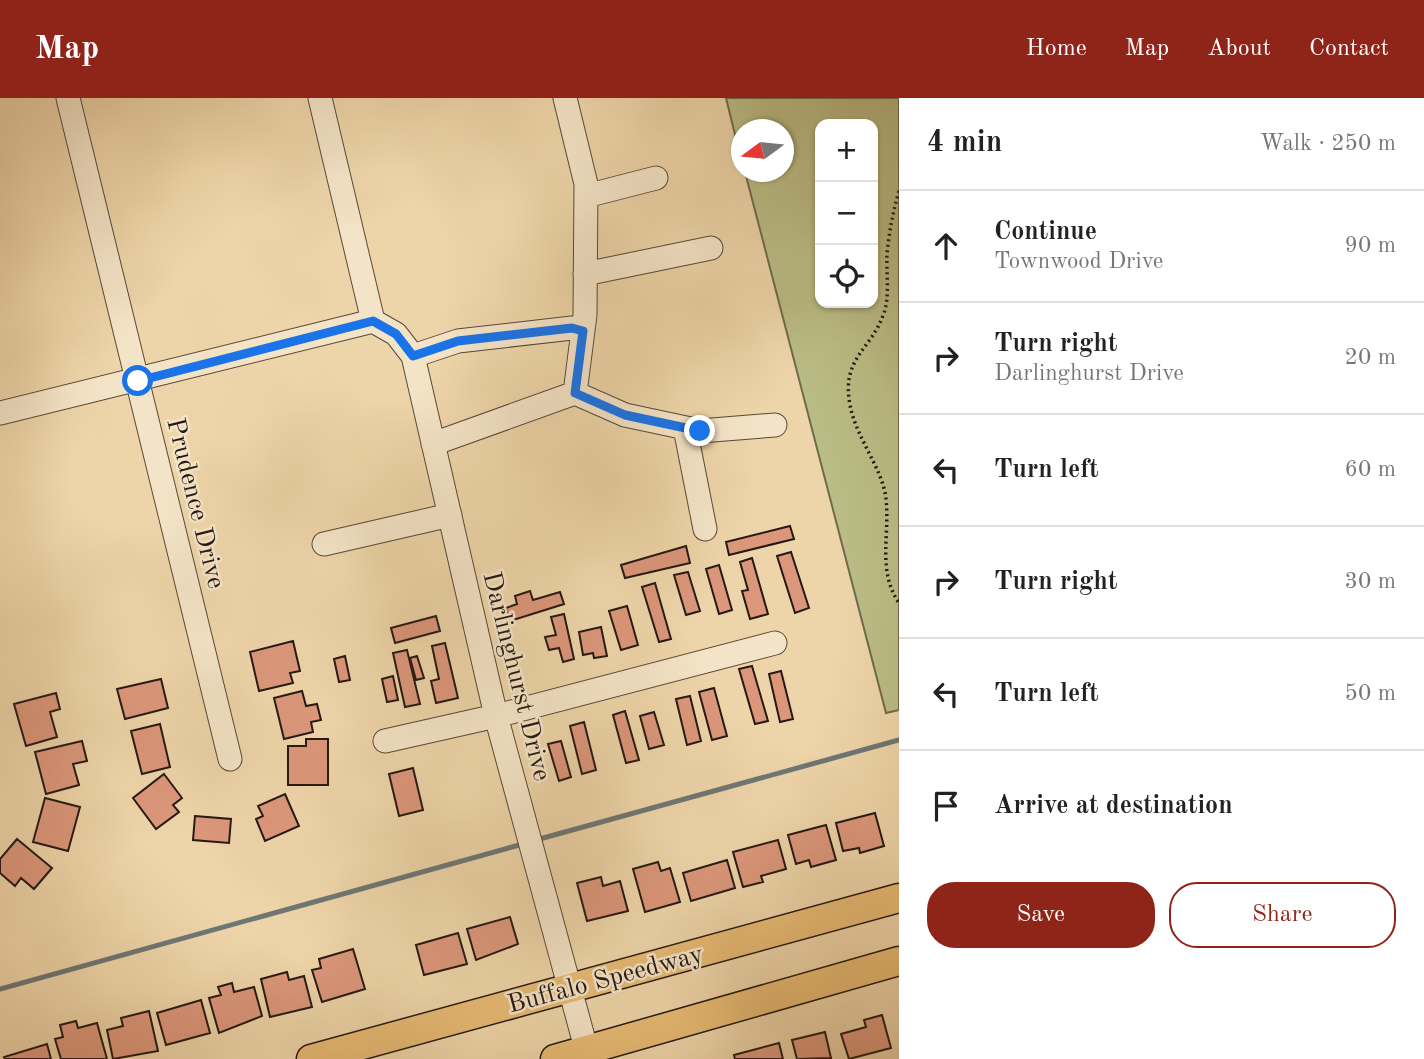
<!DOCTYPE html>
<html lang="en">
<head>
<meta charset="utf-8">
<style>
	:root { --surface:#fff; --page:#f6f6f6; --text:#222; --muted:#767676; --line:#e0e0e0; --accent:#8f2418 }
	body { margin:0; font-family:"Old Standard TT",serif; background:var(--page); color:var(--text) }
	.controls { position:absolute; right:21px; top:21px; display:grid; overflow:hidden; border-radius:14px; box-shadow:0 2px 5px #0004 }
	.controls button { width:63px; height:63px; display:grid; place-items:center; padding:0; border:0; border-bottom:2px solid var(--line); background:var(--surface); color:var(--text); font:35px sans-serif }
	.compass { position:absolute; left:731px; top:21px; width:63px; height:63px; border-radius:50%; background:var(--surface); box-shadow:0 2px 5px #0004; rotate:255deg }
	.stop { position:absolute; width:21px; height:21px; margin:-16px; border:5px solid #1a73e8; border-radius:50%; background:#fff }
	.stop.end { background:#1a73e8; border-color:#fff; box-shadow:0 2px 7px #0008 }
	.list { margin:0; padding:0; list-style:none }
	h2 { display:flex; justify-content:space-between; align-items:center; height:91px; margin:0; padding:0 28px; font-size:30px }
	h2 small { font-size:23px; font-weight:400; color:var(--muted) }
	.list li { display:grid; grid-template-columns:46px 1fr auto; gap:21px; align-items:center; box-sizing:border-box; height:112px; padding:0 28px; border-top:2px solid var(--line) }
	.list b { display:block; font-size:26px; white-space:nowrap }
	.list p { margin:0; font-size:23px; white-space:nowrap; color:var(--muted) }
	.list em { font-size:23px; font-style:normal; color:var(--muted) }
	.actions { display:flex; gap:14px; padding:21px 28px }
	.actions a { flex:1; padding:16px 0; border:2px solid var(--accent); border-radius:28px; text-align:center; font-size:24px; color:var(--accent) }
	.actions .main { background:var(--accent); color:#fff }
	.icon { flex:none; width:38px; height:38px; fill:none; stroke:currentColor; stroke-width:2; stroke-linecap:round; stroke-linejoin:round }
	.map { position:relative; flex:none; width:899px; height:961px; overflow:hidden }
	header { display:flex; align-items:center; gap:42px; box-sizing:border-box; height:98px; padding:0 35px; background:var(--accent); color:#fff }
	header strong { font-size:33px }
	nav { display:flex; gap:38px; margin-inline-start:auto; font-size:24px }
	main { display:flex }
	aside { flex:1; background:var(--surface) }
	.map>svg:first-child { display:block }
	.green { fill:#bbbd86; stroke:#706b4c; stroke-width:2; fill-rule:evenodd }
	.lines { fill:none; stroke-linecap:round; stroke-linejoin:round }
	.stream { stroke:#6e7774; stroke-width:5 }
	.building { fill:#dc977b; stroke:#251913; stroke-width:2 }
	.minor-casing { stroke:#574838; stroke-width:25 }
	.major-casing { stroke:#251913; stroke-width:31 }
	.path { stroke:#251913; stroke-width:3.5; stroke-dasharray:2 3.5; stroke-linecap:butt }
	.minor { stroke:#f4e4c7; stroke-width:23 }
	.major { stroke:#e7ba74; stroke-width:28 }
	.route { stroke:#1a73e8; stroke-width:9 }
	.labels { text-anchor:middle; stroke-width:5; stroke-linejoin:round; paint-order:stroke }
	.street-label { font-size:26px; fill:#251913; stroke:#f4e4c7 }
</style>
</head>
<body>
<header>
<strong>Map</strong>
<nav><a>Home</a><a>Map</a><a>About</a><a>Contact</a></nav>
</header>
<main>
<div class="map">
<svg width="899" height="961" viewBox="0 0 899 961">
	<rect width="100%" height="100%" fill="#eed5a9"/>
	<filter id="stains"><feTurbulence type="fractalNoise" baseFrequency=".00286" numOctaves="4"/><feColorMatrix values="0 0 0 0 .2 0 0 0 0 .09 0 0 0 0 .02 0 0 0 .5 -.17"/></filter>
	<radialGradient id="worn" r=".72"><stop offset=".6" stop-color="#630" stop-opacity="0"/><stop offset="1" stop-color="#630" stop-opacity=".3"/></radialGradient>
	<path class="green" d="M726,0H899V612L886,615L745,74H783V32H741V61ZM820,26H873V205H820Z"/>
	<g class="lines">
		<path class="stream" d="M536,742L899,642
			M0,891L523,746"/>
	</g>
	<path class="building" d="M790,428L794,441L729,457L726,444Z
		M686,448L690,465L625,480L621,467Z
		M791,454L809,510L795,515L777,458Z
		M752,460L768,516L750,521L742,493L748,492L740,464Z
		M719,467L732,512L719,516L706,471Z
		M688,474L700,513L686,517L674,477Z
		M655,485L671,541L659,544L642,489Z
		M530,493L533,502L560,494L564,506L510,523L506,510L517,506L515,498Z
		M627,508L638,547L621,552L609,513Z
		M564,516L574,561L563,564L559,550L549,552L545,539L556,537L551,519Z
		M436,518L440,533L395,545L391,530Z
		M601,529L607,558L594,560L593,555L583,557L579,534Z
		M293,543L300,573L290,575L293,585L259,593L250,554Z
		M445,545L458,600L436,605L431,583L439,581L432,548Z
		M407,552L420,606L405,609L393,555Z
		M345,558L350,582L339,584L334,561Z
		M417,558L424,580L416,582L410,560Z
		M752,568L768,623L755,626L739,571Z
		M781,573L793,621L780,624L769,576Z
		M393,578L398,602L387,604L382,581Z
		M161,581L168,610L125,621L117,591Z
		M714,590L727,638L712,642L699,594Z
		M302,593L306,608L317,606L321,622L311,624L313,634L284,641L274,600Z
		M56,595L60,611L50,614L57,639L26,648L14,606Z
		M690,598L701,643L687,647L676,601Z
		M625,613L639,662L626,665L613,617Z
		M654,614L664,647L649,651L640,618Z
		M584,624L596,672L582,676L570,628Z
		M160,626L170,669L142,676L131,633Z
		M306,641H328V687H288V648H306Z
		M82,643L87,663L73,666L79,687L46,696L35,654Z
		M561,643L571,679L559,683L548,646Z
		M413,670L423,712L399,718L389,676Z
		M164,676L182,700L173,707L179,714L156,731L133,700Z
		M285,696L299,728L265,743L256,721L263,718L258,708Z
		M45,700L80,709L68,753L33,744Z
		M875,715L884,748L860,755L859,750L843,753L836,725Z
		M195,718L231,721L229,745L193,742Z
		M826,727L836,762L811,769L809,762L796,766L788,737Z
		M17,741L52,770L34,791L21,780L15,788L0,775V761Z
		M778,742L786,771L761,778L763,784L743,789L733,754Z
		M727,762L735,790L691,803L683,775Z
		M658,764L661,773L670,770L680,804L645,814L633,771Z
		M601,779L603,788L620,783L628,813L587,823L577,785Z
		M510,819L518,846L476,862L467,831Z
		M458,835L467,866L424,877L416,847Z
		M353,851L365,891L322,904L312,872L321,870L319,861Z
		M287,874L289,882L304,878L312,909L270,919L261,881Z
		M232,885L234,894L254,889L262,918L219,935L209,900L221,897L218,889Z
		M201,902L210,935L166,947L157,915Z
		M149,913L158,953L113,961L107,932L123,928L121,920Z
		M882,917L891,950L849,961L841,936L866,929L864,922Z
		M76,923L78,930L97,925L107,961H61L55,941L63,939L60,927Z
		M825,934L831,960L797,961L792,942Z
		M779,945L783,961H735L734,957Z
		M47,946L51,961H5L4,959Z"/>
	<g class="lines">
		<g class="minor-casing">
			<path id="minor" d="M68,0L230,661
				M320,0L373,223
				M586,98L656,80
				M585,176L711,150
				M373,223L396,236L413,258L496,618L589,961
				M413,258L458,243L572,230L583,233
				M575,295L625,317L700,333L775,327
				M0,315L373,223
				M685,330L705,431
				M433,346L575,295L585,217L586,86L565,0
				M324,446L450,417
				M385,643L496,618L775,545"/>
		</g>
		<g class="major-casing">
			<path id="major" d="M311,961L899,800
				M555,961L899,863"/>
		</g>
		<path class="path" d="M899,93C893,114 889,134 887,156C886,174 890,198 884,215C871,253 841,259 850,307C856,340 883,371 886,401C890,439 877,472 899,505"/>
		<use href="#minor" class="minor"/>
		<use href="#major" class="major"/>
	</g>
	<g class="lines">
		<path class="route" d="M138,283L373,223L396,236L413,258L458,243L572,230L583,233L575,295L625,317L700,333"/>
	</g>
	<g class="labels">
		<g class="street-label">
			<text transform="translate(197 405) rotate(76)" y="9">Prudence Drive</text>
			<text transform="translate(518 578) rotate(76)" y="9">Darlinghurst Drive</text>
			<text transform="translate(605 880) rotate(-15)" y="9">Buffalo Speedway</text>
		</g>
	</g>
	<rect width="100%" height="100%" filter="url(#stains)"/>
	<rect width="100%" height="100%" fill="url(#worn)"/>
</svg>
<div class="controls">
<button>+</button>
<button>−</button>
<button><svg class="icon" aria-label="locate" viewBox="0 0 24 24"><circle cx="12" cy="12" r="6"/><path d="M12 2v4M12 18v4M2 12h4M18 12h4"/></svg></button>
</div>
<svg class="compass" viewBox="-18 -18 36 36"><path d="M0-13l5 13h-10z" fill="#e53935"/><path d="M0 13l5-13h-10z" fill="#767676"/></svg>
<div class="stop" style="left:138px;top:283px"></div>
<div class="stop end" style="left:700px;top:333px"></div>
</div>
<aside>
<h2>4 min<small>Walk · 250 m</small></h2>
<ul class="list">
<li><svg class="icon" aria-label="ahead" viewBox="0 0 24 24"><path d="M12 20V5M6 11l6-6 6 6"/></svg><div><b>Continue</b><p>Townwood Drive</p></div><em>90 m</em></li>
<li><svg class="icon" aria-label="right" viewBox="0 0 24 24"><path d="M7 20v-9h11M14 6l5 5-5 5"/></svg><div><b>Turn right</b><p>Darlinghurst Drive</p></div><em>20 m</em></li>
<li><svg class="icon" aria-label="left" viewBox="0 0 24 24"><path d="M17 20v-9H6M10 6l-5 5 5 5"/></svg><div><b>Turn left</b></div><em>60 m</em></li>
<li><svg class="icon" aria-label="right" viewBox="0 0 24 24"><path d="M7 20v-9h11M14 6l5 5-5 5"/></svg><div><b>Turn right</b></div><em>30 m</em></li>
<li><svg class="icon" aria-label="left" viewBox="0 0 24 24"><path d="M17 20v-9H6M10 6l-5 5 5 5"/></svg><div><b>Turn left</b></div><em>50 m</em></li>
<li><svg class="icon" aria-label="arrive" viewBox="0 0 24 24"><path d="M6 21V4h12l-3 4 3 4H6"/></svg><div><b>Arrive at destination</b></div></li>
</ul>
<div class="actions"><a class="main">Save</a><a>Share</a></div>
</aside>
</main>
</body>
</html>
